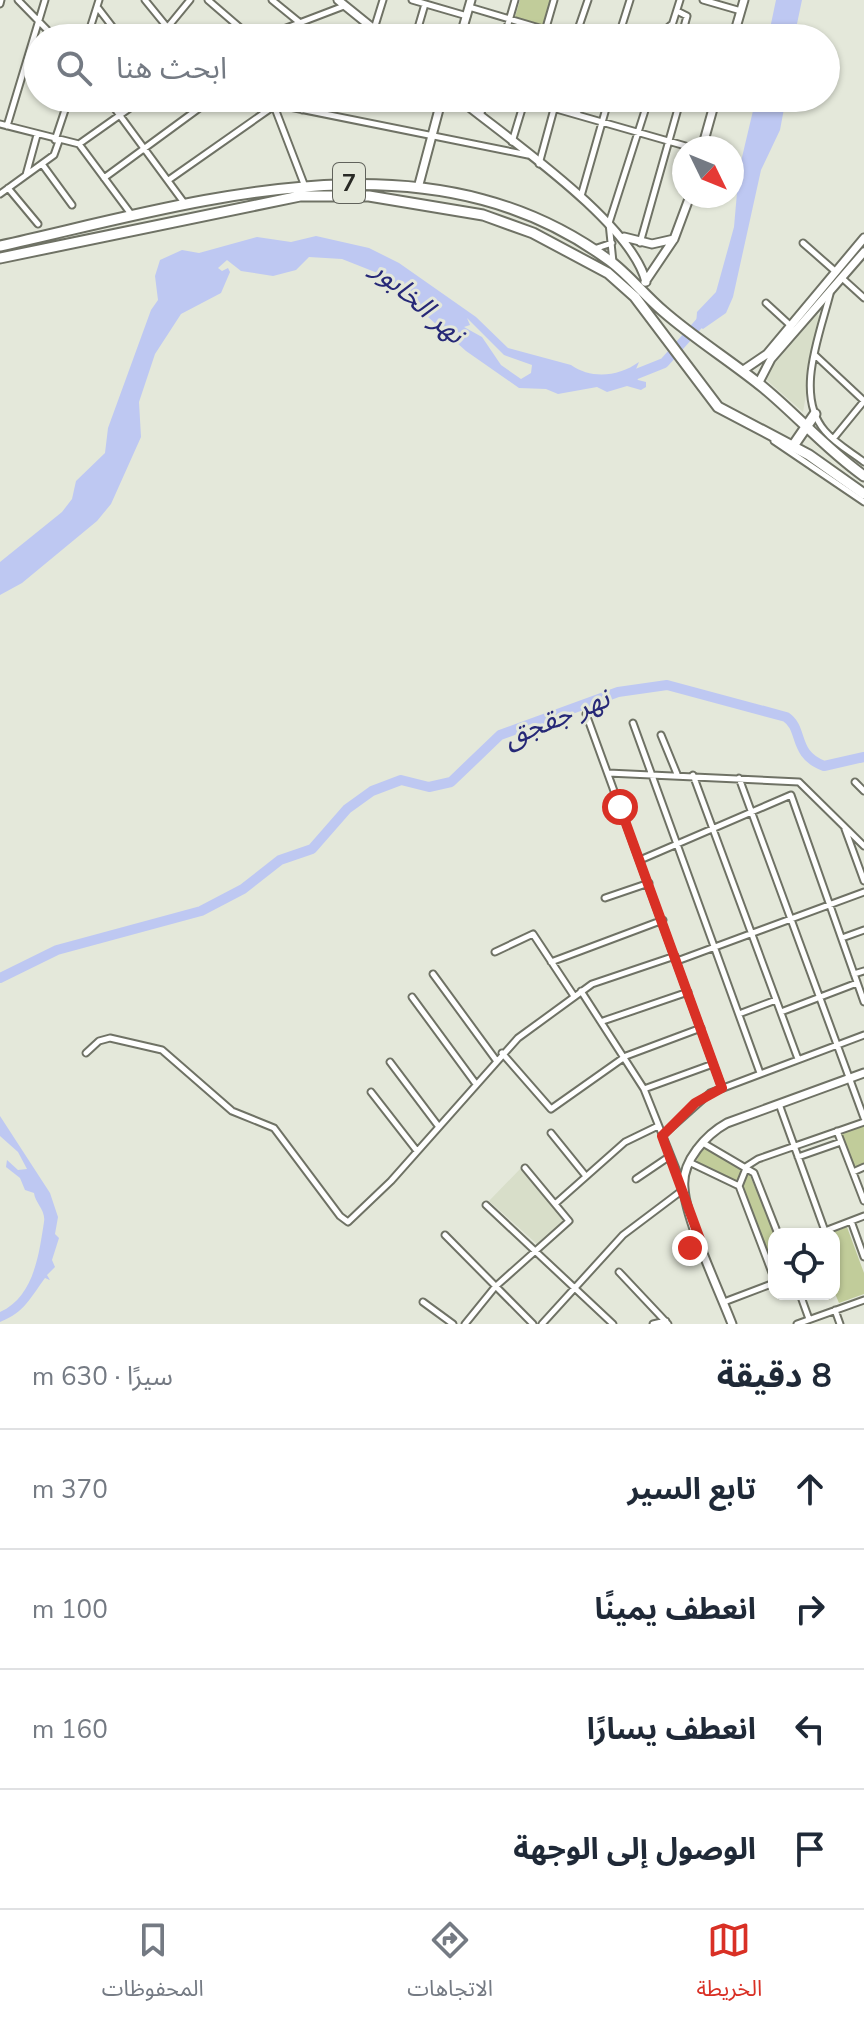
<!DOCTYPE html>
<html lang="ar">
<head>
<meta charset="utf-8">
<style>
	:root { --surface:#fff; --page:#f2f2f3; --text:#1f2937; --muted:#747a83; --line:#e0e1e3; --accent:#d93025 }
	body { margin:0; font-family:"Nunito Sans","Noto Sans Arabic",sans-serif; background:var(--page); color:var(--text); direction:rtl }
	.controls { position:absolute; right:24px; bottom:24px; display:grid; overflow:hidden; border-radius:16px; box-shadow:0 2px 6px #0004 }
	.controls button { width:72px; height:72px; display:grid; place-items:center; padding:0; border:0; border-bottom:2px solid var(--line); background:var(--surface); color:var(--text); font:40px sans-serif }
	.compass { position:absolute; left:672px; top:136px; width:72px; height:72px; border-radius:50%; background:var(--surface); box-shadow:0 2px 6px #0004; rotate:133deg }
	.stop { position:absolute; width:24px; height:24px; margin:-18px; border:6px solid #d93025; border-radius:50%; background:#fff }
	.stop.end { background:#d93025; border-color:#fff; box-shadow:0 2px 8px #0008 }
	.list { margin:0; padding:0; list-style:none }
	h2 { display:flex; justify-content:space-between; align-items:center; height:104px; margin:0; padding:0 32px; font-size:34px }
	h2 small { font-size:26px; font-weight:400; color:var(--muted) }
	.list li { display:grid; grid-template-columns:52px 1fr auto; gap:24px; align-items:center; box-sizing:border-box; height:120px; padding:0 32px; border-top:2px solid var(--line) }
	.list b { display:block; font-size:30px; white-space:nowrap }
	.list em { font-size:26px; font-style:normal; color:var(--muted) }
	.icon { flex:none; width:44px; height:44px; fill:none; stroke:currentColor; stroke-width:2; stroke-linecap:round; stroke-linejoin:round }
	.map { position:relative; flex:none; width:864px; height:1324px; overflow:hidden; direction:ltr }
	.search { position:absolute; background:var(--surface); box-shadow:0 2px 6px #0004; left:24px; right:24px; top:24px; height:88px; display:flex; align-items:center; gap:20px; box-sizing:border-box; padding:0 28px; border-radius:44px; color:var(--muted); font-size:30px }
	.sheet { height:584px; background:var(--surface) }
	nav { display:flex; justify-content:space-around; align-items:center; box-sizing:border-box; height:112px; border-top:2px solid var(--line); background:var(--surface); font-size:22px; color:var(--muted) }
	nav a { display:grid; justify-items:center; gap:4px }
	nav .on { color:var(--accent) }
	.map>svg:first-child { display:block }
	.built { fill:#d8dec9 }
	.green { fill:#c1cc9a }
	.water { fill:#bec8f2; fill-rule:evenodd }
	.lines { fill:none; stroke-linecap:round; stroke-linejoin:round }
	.river { stroke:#bec8f2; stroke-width:10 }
	.street-casing { stroke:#6f7265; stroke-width:9 }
	.secondary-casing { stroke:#6f7265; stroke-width:11 }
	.highway-casing { stroke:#6f7265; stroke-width:13 }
	.street { stroke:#fff; stroke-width:5 }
	.secondary { stroke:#fff; stroke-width:7 }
	.highway { stroke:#fff; stroke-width:9 }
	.route { stroke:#d93025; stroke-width:10 }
	.labels { text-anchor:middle; stroke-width:6; stroke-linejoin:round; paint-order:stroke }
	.shield { fill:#e4e8da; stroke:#60625b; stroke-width:2 }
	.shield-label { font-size:24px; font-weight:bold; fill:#282924 }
	.water-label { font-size:28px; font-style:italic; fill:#262877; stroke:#e4e8da }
</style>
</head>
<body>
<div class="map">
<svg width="864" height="1324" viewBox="0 0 864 1324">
	<rect width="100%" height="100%" fill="#e4e8da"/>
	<path class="built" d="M817,314L820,317L803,412L763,377Z
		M521,1168L564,1221L537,1244L489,1201Z"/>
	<path class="green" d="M520,0H551L544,25L515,17Z
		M864,1124V1165L853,1169L840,1132Z
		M703,1147L745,1167L737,1182L696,1162Z
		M748,1171L775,1234L774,1271L741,1187Z
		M847,1227L864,1273V1294L839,1303L834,1291V1234H828Z"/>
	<path class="water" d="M776,0H802L794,38H768Z
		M756,98H786L780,130L761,170L733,297L726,313L703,329L696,325L697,312L716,292L734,227L739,170Z
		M316,236L369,248L399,263L476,317L508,348L571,365C591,379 618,377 639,362L634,374L638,380L646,382V387L641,390L627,386L607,392L597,387L558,394L546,389L519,388L466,351L380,274L342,259L309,257L296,270L273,276L241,271L227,260L218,268L222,271L228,268L230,272L221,293L181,314L155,354L139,402L141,437L111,504L97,521L22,583L0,595V562L62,512L72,499L76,481L105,453L108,428L151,310L158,300L155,276L160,260L182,250L199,253L257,237L291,242ZM467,318L504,355L532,365L531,373L521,379L501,365L482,337L464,327L470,325Z
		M0,1116L50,1193L58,1217L55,1234L59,1238L52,1260L55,1267L47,1275L50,1280L45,1278C30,1298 25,1312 0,1322V1312C34,1297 39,1254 44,1222C46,1210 35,1203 34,1193L25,1190L20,1178L6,1167L7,1160L18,1170L27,1169L18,1152L0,1136Z"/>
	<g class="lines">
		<path class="river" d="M624,379L664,363L704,318
			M0,978L57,950L201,911L243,889L280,860L312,849L347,809L372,791L401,780L429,787L451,782L500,735L618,692L667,685L786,717C804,729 792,754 824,766L864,757"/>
		<g class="street-casing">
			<path id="street" d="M18,0L55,38
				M145,0L176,38
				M208,0L252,38
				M272,0L299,22
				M412,0L467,16
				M703,0L741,11
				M0,4L1,0
				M469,7L573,38
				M98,8L121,38
				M677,11L687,16L681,38
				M167,28L190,0
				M374,29L383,0
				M87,38L99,0
				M260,38L344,6
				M415,38L425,4
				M504,38L515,0
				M543,38L554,0
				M575,38L588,0
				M618,38L630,0
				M656,38L671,25
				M668,38L680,0
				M107,98L185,204
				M245,98L528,155
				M271,98L304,184
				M518,98L689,147
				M302,110L335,98
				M575,114L592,98
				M480,116L486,98
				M0,124L79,144L144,98
				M7,126L45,0
				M55,140L69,98
				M512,142L525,99
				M79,144L131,214
				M42,164L72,205
				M539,164L557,98
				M26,175L37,135
				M104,178L213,98
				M170,179L274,106
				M8,188L38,224
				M0,194L54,155L59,141
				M581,196L609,98
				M640,243L681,98
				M803,243L836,272
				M594,249L612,243
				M613,262L609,223L649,98
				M842,278L864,298
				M830,294C820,334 794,395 825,431C836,444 851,452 864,462
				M766,303L791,326
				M816,356L864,401
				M833,439L864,401
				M774,441L864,502
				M586,714L722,1088
				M633,723L760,1073
				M661,735L677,774
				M608,773L799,782L864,846
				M693,775L798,1059
				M739,778L864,1118
				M855,782L864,791
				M845,829L864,881
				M640,860L791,795L864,1002
				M605,898L649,883
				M842,938L864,930
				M495,952L533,934L574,996
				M677,961L864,892
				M551,962L663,920
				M433,974L496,1060
				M854,974L864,971
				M412,997L476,1084
				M781,1012L857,983
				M739,1014L776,1000
				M603,1021L688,992
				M86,1053L99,1041L110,1038L162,1050L232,1111L274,1128L340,1216L348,1222L391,1181L518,1038L592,984L675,956
				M502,1053L551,1109L626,1056L701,1028
				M390,1062L439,1127
				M644,1089L713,1064
				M371,1092L417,1151
				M779,1104L825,1231
				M837,1131L864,1201
				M551,1133L585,1175
				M663,1135L710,1093L864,1035
				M703,1143L754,1173L778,1234
				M798,1157L841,1142
				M691,1163L739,1186L774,1278
				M853,1172L864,1167
				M636,1179L670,1156
				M739,1186L747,1166L758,1159L864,1122
				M555,1204L625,1142L658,1126
				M486,1205L613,1324
				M851,1221L864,1257
				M817,1234L864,1216
				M445,1235L533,1324
				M690,1248L700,1243
				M619,1272L668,1324
				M800,1294L809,1319
				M423,1302L453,1324
				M724,1302L774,1283
				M835,1310L840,1324
				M465,1324L495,1287L569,1221L525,1168
				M542,1324L623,1235L684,1189L644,1089L581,991
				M653,1324L666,1321
				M797,1324L864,1300"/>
		</g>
		<g class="secondary-casing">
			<path id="secondary" d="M338,0L385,38
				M460,38L471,0
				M733,38L744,0
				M458,98C508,139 631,222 646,282
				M702,148L716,98
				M418,188L442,98
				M624,237L652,244L674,239
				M645,282L674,239L690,196
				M742,371L767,354L864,238
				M758,384L771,359L864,252
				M732,1324C719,1290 686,1221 684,1188C681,1161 707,1134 727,1123L864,1073"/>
		</g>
		<g class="highway-casing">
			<path id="highway" d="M0,246C198,202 428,126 610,261C629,275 644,295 663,311C695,339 731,361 764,388C799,417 827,450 864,476
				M0,258L300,196H369L483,215L533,233L608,273L635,297L718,407L809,455L864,494
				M793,446L815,414"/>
		</g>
		<use href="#street" class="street"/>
		<use href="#secondary" class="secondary"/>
		<use href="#highway" class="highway"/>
	</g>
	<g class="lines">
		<path class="route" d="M620,807L722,1088L695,1103L662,1136L701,1242L690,1248"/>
	</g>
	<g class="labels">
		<rect class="shield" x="333" y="163" width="32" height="40" rx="6"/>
		<g class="shield-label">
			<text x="349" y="191">7</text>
		</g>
		<g class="water-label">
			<text transform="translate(419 301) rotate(41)" y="10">نهر الخابور</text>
			<text transform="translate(556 717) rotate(-22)" y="10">نهر جقجق</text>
		</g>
	</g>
</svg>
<div class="controls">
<button><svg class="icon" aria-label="locate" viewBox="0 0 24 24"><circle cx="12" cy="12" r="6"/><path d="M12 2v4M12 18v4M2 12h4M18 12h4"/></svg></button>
</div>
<svg class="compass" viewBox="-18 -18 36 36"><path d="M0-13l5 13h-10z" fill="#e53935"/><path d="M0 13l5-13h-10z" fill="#747a83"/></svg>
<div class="stop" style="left:620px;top:807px"></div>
<div class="stop end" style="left:690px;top:1248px"></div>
<div class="search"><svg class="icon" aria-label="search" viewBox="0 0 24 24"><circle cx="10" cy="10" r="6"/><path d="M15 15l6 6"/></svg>ابحث هنا</div>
</div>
<section class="sheet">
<h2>8 دقيقة<small>سيرًا · 630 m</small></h2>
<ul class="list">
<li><svg class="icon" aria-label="ahead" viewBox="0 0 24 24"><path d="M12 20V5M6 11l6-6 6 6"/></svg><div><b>تابع السير</b></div><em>370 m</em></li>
<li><svg class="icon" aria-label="right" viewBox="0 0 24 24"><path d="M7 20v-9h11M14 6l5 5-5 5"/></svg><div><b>انعطف يمينًا</b></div><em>100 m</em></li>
<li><svg class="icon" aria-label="left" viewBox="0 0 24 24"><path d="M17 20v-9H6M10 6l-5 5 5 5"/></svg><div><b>انعطف يسارًا</b></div><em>160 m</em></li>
<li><svg class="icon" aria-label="arrive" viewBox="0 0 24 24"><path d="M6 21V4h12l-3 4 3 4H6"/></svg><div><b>الوصول إلى الوجهة</b></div></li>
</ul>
</section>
<nav>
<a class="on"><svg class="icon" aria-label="map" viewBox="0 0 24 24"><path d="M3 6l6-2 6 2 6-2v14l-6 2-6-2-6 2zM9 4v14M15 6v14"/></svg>الخريطة</a>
<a><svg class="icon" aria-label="directions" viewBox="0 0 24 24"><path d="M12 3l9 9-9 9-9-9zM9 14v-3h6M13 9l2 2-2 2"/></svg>الاتجاهات</a>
<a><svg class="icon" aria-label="saved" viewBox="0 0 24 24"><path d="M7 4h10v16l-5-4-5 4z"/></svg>المحفوظات</a>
</nav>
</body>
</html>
